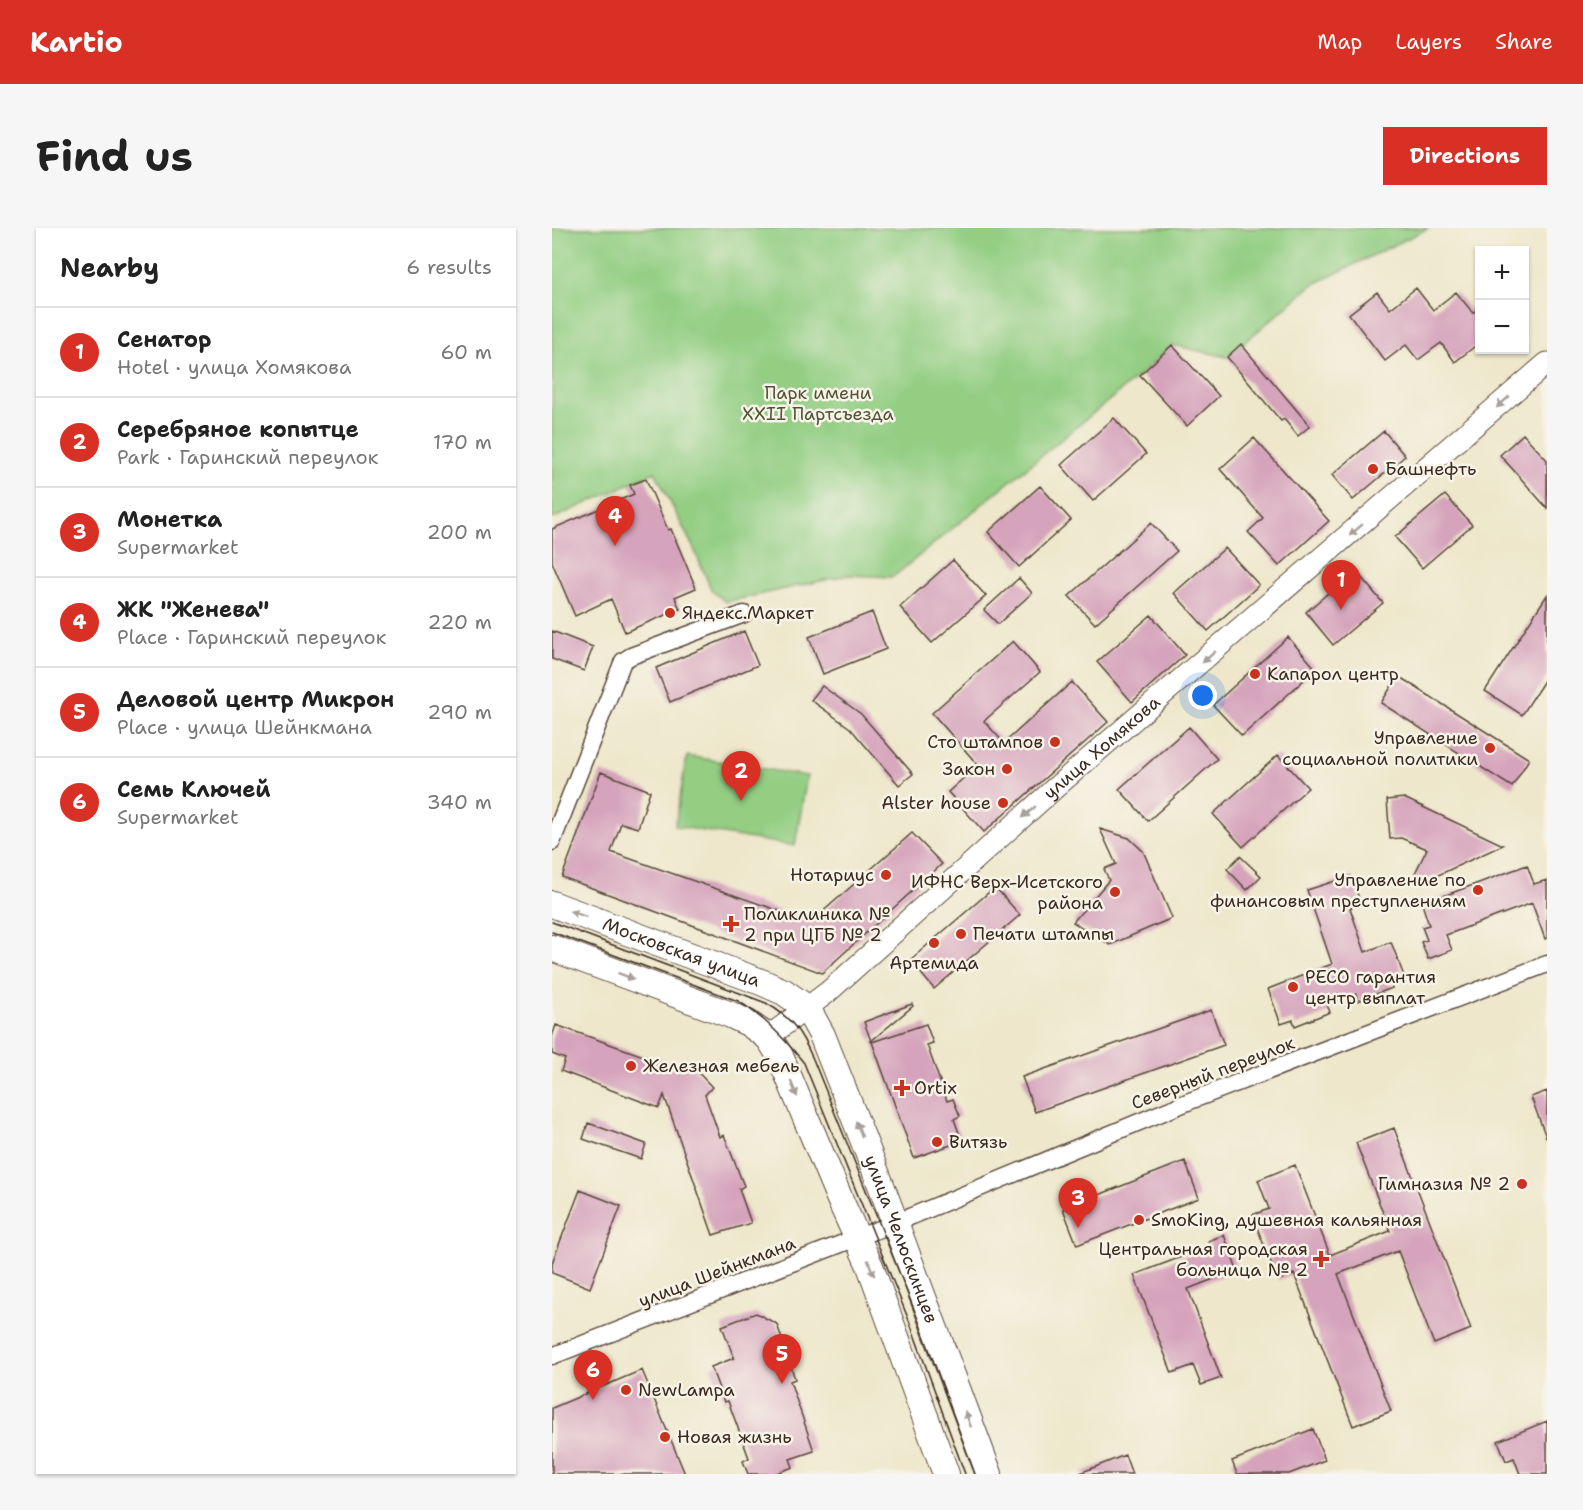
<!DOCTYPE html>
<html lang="en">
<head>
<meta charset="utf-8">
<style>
	:root { --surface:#fff; --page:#f6f6f6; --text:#222; --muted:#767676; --line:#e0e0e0; --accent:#d93025 }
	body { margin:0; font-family:"Shantell Sans",sans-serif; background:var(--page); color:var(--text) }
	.controls { position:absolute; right:18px; top:18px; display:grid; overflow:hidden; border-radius:0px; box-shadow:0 2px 4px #0004 }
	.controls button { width:54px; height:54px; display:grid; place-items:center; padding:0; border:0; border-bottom:2px solid var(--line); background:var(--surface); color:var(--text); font:30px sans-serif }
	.you { position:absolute; left:651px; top:468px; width:21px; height:21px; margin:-15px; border:4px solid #fff; border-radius:50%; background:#1a73e8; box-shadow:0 0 0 9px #1a73e833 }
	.badge { display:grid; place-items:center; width:39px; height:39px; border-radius:50%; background:var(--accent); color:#fff; font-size:20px; font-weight:700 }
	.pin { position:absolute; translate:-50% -50px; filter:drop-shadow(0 2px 3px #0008) }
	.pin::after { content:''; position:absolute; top:32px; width:21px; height:18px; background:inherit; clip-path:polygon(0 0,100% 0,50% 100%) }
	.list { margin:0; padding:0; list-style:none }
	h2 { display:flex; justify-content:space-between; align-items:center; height:78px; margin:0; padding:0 24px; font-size:26px }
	h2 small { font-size:20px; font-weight:400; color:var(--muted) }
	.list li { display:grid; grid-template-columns:39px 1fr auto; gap:18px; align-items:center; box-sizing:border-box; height:90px; padding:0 24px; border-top:2px solid var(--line) }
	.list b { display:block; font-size:22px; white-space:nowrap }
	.list p { margin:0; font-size:20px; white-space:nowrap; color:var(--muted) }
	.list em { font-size:20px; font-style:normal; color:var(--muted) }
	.map { position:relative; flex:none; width:995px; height:1246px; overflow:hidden; border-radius:0px }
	header { display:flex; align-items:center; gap:36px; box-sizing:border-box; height:84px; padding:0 30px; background:var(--accent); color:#fff }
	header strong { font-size:28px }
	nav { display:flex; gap:33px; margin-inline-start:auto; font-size:21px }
	.intro { display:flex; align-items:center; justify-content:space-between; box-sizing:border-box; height:144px; padding:0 36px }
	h1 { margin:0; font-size:42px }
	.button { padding:15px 27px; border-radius:0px; background:var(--accent); color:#fff; font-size:21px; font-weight:700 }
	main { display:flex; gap:36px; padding:0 36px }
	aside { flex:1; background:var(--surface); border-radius:0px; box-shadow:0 2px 4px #0004 }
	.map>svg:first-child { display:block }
	.green { fill:#93ce83; stroke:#677c50; stroke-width:1.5 }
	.building { fill:#d5a3bb }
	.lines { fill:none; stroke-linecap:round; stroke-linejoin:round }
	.minor-casing { stroke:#564638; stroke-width:19 }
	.tertiary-casing { stroke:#564638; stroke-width:23 }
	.primary-casing { stroke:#564638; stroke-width:28 }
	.minor { stroke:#fff; stroke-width:16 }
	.tertiary { stroke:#fff; stroke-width:21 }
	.primary { stroke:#fff; stroke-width:26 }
	.tram { stroke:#3b2a1e; stroke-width:1.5 }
	.oneway { fill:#a79f9a }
	.poi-dot { fill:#c8321e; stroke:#f7f3e8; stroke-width:2 }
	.labels { text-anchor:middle; stroke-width:5; stroke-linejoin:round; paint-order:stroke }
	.park-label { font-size:18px; fill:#515337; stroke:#f7f3e8 }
	.poi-label { font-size:18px; fill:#3b2a1e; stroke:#f7f3e8; text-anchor:start }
	.street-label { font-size:18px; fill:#3b2a1e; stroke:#f7f3e8 }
</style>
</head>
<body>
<header>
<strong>Kartio</strong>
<nav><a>Map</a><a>Layers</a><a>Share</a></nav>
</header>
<div class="intro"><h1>Find us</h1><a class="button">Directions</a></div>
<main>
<aside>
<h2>Nearby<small>6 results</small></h2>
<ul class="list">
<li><span class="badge">1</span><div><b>Сенатор</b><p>Hotel · улица Хомякова</p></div><em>60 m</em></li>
<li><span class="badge">2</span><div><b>Серебряное копытце</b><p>Park · Гаринский переулок</p></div><em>170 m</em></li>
<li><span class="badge">3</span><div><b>Монетка</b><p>Supermarket</p></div><em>200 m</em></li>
<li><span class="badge">4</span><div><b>ЖК &quot;Женева&quot;</b><p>Place · Гаринский переулок</p></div><em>220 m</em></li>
<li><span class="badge">5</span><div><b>Деловой центр Микрон</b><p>Place · улица Шейнкмана</p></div><em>290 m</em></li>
<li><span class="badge">6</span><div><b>Семь Ключей</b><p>Supermarket</p></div><em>340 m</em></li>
</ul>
</aside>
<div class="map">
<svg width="995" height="1246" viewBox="0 0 995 1246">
	<rect width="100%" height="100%" fill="#f7f3e8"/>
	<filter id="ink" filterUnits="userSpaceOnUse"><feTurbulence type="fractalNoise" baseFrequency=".0167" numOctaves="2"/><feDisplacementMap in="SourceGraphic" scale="12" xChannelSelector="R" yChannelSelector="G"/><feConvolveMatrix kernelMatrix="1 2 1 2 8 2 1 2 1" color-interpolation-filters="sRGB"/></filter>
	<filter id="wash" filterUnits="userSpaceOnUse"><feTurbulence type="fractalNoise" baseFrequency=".008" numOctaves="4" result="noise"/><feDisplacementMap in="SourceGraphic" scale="24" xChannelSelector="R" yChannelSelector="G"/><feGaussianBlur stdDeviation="1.35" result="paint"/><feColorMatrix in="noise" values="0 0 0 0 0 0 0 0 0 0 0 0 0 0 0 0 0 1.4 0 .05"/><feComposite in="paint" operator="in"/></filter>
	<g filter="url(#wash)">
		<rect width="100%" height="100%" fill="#eee7cb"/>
		<path class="green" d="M0,0H877L760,57L675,129L620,117L588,147L341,349L296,347L174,374L160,363L142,321L103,244L0,291Z
			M135,528L255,548L243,618L123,598Z"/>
		<g id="blocks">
			<path class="building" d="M864,60L881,82L904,64L921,85L927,79V115L903,134L889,115L866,132L854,117L833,133L797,86L825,64L838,81Z
				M689,116L758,198L746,208L732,191L729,193L675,129Z
				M620,117L667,168L635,198L588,147Z
				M562,190L594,226L541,273L509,237Z
				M832,203L853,228L801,272L780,247Z
				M971,206L995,232V280L948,227Z
				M702,210L777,293L727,338L696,304L711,290L668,241Z
				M94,251L116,302L119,301L144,360L123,369L128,381L73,404L59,371L23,388L0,334V301L82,266L78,257Z
				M488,258L519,292L467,339L436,304Z
				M893,267L920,297L870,340L843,309Z
				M599,295L625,323L543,396L517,368Z
				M673,320L707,357L656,403L622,365Z
				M401,332L434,368L380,415L348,379Z
				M803,342L831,375L781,417L754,384Z
				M467,350L480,365L446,396L432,382Z
				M995,367V448L970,487L933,463Z
				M320,384L334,421L271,446L257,409Z
				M599,387L633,427L580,474L545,434Z
				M0,403L41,419L32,443L0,431Z
				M192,403L206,437L118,474L104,440Z
				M736,409L764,441L690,508L661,477Z
				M461,413L488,444L432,493L452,515L520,454L556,494L432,604L396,564L426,537L380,485Z
				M846,448L977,531L960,559L829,475Z
				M270,458L309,486L361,546L347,557L298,500L259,472Z
				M637,499L665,531L596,593L567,561Z
				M726,527L756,560L691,619L661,586Z
				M49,544L98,563L86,600L69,595L59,624L259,694L360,605L390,636L270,745L10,649Z
				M852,570L951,617L867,656L863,645L875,621L849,610L838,611L835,572Z
				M548,601L577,610L591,623L620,690L558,717L521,694L557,652L552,641L564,636Z
				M688,628L709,648L695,662L675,641Z
				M975,637L982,656L995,652V710L993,711L980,675L894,707L900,722L876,731L869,714L875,712L870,699L877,697L870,676Z
				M799,648L809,676L798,680L813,724L839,714L852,748L838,753L840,760L806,773L804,766L775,777L778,784L743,798L741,792L729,796L716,761L780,736L755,662Z
				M443,659L468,687L382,761L358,732Z
				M360,776L361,778L319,813L312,794Z
				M659,782L672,817L483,884L470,849Z
				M374,796L381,815L375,817L395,873L401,871L408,888L402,891L410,913L362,930L320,814Z
				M4,797L128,841L136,834L160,859L153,867L168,909L172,907L192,958L187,961L199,995L161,1007L112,867L107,880L9,843L13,831L0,826V809Z
				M995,863V908L994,909L979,869Z
				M36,895L94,916L89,931L31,911Z
				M842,900L919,1101L882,1116L846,1023L786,1046L839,1183L801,1198L742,1046L726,1052L700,987L717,981L706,952L743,937L778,1027L838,1003L804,915Z
				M633,933L647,970L525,1017L511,981Z
				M28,962L69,978L38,1060L0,1045V1035Z
				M672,1007L685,1042L636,1061L669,1150L649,1157L641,1137L620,1145L582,1047L658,1018L656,1013Z
				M204,1085L225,1096L243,1151L238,1153L262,1223L238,1231L241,1239L222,1246H196L191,1233L197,1230L176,1173L172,1174L159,1139L182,1130L170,1098Z
				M90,1142L133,1246H0V1180Z
				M995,1193V1246H968L962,1230L954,1233L946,1213Z
				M761,1201L773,1232L737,1246H685L680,1233Z
				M573,1227L580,1246H528V1245Z"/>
		</g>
	</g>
	<g filter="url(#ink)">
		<use href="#blocks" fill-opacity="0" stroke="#564638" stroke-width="1.5"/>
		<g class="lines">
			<g class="minor-casing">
				<path id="minor" d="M0,614L71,433L79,428L192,386
					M0,1128L343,995L638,873L995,736"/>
			</g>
			<g class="tertiary-casing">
				<g id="tertiary">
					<path id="s1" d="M216,809L276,764L504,559L995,135"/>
				</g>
			</g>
			<g class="primary-casing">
				<g id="primary">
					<path id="s2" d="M0,676L209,754L232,764L255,780L270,807L329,957L437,1246"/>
					<path d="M0,720L179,787L196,795L217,810L228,828L289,974L318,1038L394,1246"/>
				</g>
			</g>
			<use href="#minor" class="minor"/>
			<use href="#tertiary" class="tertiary"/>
			<use href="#primary" class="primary"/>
			<path class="tram" d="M0,694L214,775C240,790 249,804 261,831L366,1091L423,1246
				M0,704L186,773C213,790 232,810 252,835L358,1095L413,1246"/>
		</g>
		<defs><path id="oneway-solid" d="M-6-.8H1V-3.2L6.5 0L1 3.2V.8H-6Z" transform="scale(1.5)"/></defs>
		<g class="oneway">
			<use href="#oneway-solid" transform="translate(951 174) rotate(139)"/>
			<use href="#oneway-solid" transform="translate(804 302) rotate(139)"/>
			<use href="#oneway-solid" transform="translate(657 429) rotate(139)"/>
			<use href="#oneway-solid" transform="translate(477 584) rotate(139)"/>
			<use href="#oneway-solid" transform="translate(26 686) rotate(-160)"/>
			<use href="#oneway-solid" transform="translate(74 748) rotate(21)"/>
			<use href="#oneway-solid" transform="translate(242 861) rotate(68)"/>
			<use href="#oneway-solid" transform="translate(307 901) rotate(-112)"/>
			<use href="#oneway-solid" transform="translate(319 1040) rotate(68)"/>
			<use href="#oneway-solid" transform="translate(416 1191) rotate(-110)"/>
		</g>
	</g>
	<g class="poi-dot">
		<circle cx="821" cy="241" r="6"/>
		<circle cx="118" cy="385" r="6"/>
		<circle cx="703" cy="446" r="6"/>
		<circle cx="503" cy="514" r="6"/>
		<circle cx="938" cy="520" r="6"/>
		<circle cx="455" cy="541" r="6"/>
		<circle cx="451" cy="575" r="6"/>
		<circle cx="334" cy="647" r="6"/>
		<circle cx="926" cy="662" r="6"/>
		<circle cx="563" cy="664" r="6"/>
		<path d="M176 687h6v6h6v6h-6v6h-6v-6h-6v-6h6z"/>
		<circle cx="409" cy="706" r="6"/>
		<circle cx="382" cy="715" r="6"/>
		<circle cx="741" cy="759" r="6"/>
		<circle cx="79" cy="838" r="6"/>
		<path d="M347 851h6v6h6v6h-6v6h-6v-6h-6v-6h6z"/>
		<circle cx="385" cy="914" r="6"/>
		<circle cx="970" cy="956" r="6"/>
		<circle cx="587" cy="992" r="6"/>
		<path d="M766 1022h6v6h6v6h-6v6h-6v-6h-6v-6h6z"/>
		<circle cx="74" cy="1162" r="6"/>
		<circle cx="113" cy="1209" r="6"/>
	</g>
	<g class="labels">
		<g class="park-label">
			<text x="266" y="171">Парк имени<tspan x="266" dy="21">XXII Партсъезда</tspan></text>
		</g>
		<g class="poi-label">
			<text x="833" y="247">Башнефть</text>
			<text x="130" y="391">Яндекс.Маркет</text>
			<text x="715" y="452">Капарол центр</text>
			<text x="926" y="516" text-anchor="end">Управление<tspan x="926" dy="21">социальной политики</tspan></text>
			<text x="491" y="520" text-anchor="end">Сто штампов</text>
			<text x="443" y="547" text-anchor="end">Закон</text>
			<text x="439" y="581" text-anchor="end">Alster house</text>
			<text x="322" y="653" text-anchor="end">Нотариус</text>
			<text x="914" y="658" text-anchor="end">Управление по<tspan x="914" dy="21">финансовым преступлениям</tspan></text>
			<text x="551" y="660" text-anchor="end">ИФНС Верх-Исетского<tspan x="551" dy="21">района</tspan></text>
			<text x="192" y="692">Поликлиника №<tspan x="192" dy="21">2 при ЦГБ № 2</tspan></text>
			<text x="421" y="712">Печати штампы</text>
			<text x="382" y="741" text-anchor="middle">Артемида</text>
			<text x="753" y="755">РЕСО гарантия<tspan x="753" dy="21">центр выплат</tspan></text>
			<text x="91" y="844">Железная мебель</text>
			<text x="362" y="866">Ortix</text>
			<text x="397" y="920">Витязь</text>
			<text x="958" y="962" text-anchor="end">Гимназия № 2</text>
			<text x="599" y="998">SmoKing, душевная кальянная</text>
			<text x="756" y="1027" text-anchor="end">Центральная городская<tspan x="756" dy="21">больница № 2</tspan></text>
			<text x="86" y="1168">NewLampa</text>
			<text x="125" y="1215">Новая жизнь</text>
		</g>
		<g class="street-label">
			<text dy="6" stroke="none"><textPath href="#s1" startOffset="442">улица Хомякова</textPath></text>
			<text dy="6" stroke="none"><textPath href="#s2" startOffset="138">Московская улица</textPath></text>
			<text transform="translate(661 845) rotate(-21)" y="6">Северный переулок</text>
			<text dy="6" stroke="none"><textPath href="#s2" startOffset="526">улица Челюскинцев</textPath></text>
			<text transform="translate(165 1044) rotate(-21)" y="6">улица Шейнкмана</text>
		</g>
	</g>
</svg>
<div class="controls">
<button>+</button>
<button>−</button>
</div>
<div class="you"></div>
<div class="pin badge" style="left:789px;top:382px">1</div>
<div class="pin badge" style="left:189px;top:573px">2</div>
<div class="pin badge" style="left:526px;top:1000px">3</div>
<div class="pin badge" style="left:63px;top:318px">4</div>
<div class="pin badge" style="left:230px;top:1156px">5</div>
<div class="pin badge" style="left:41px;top:1172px">6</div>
</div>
</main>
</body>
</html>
